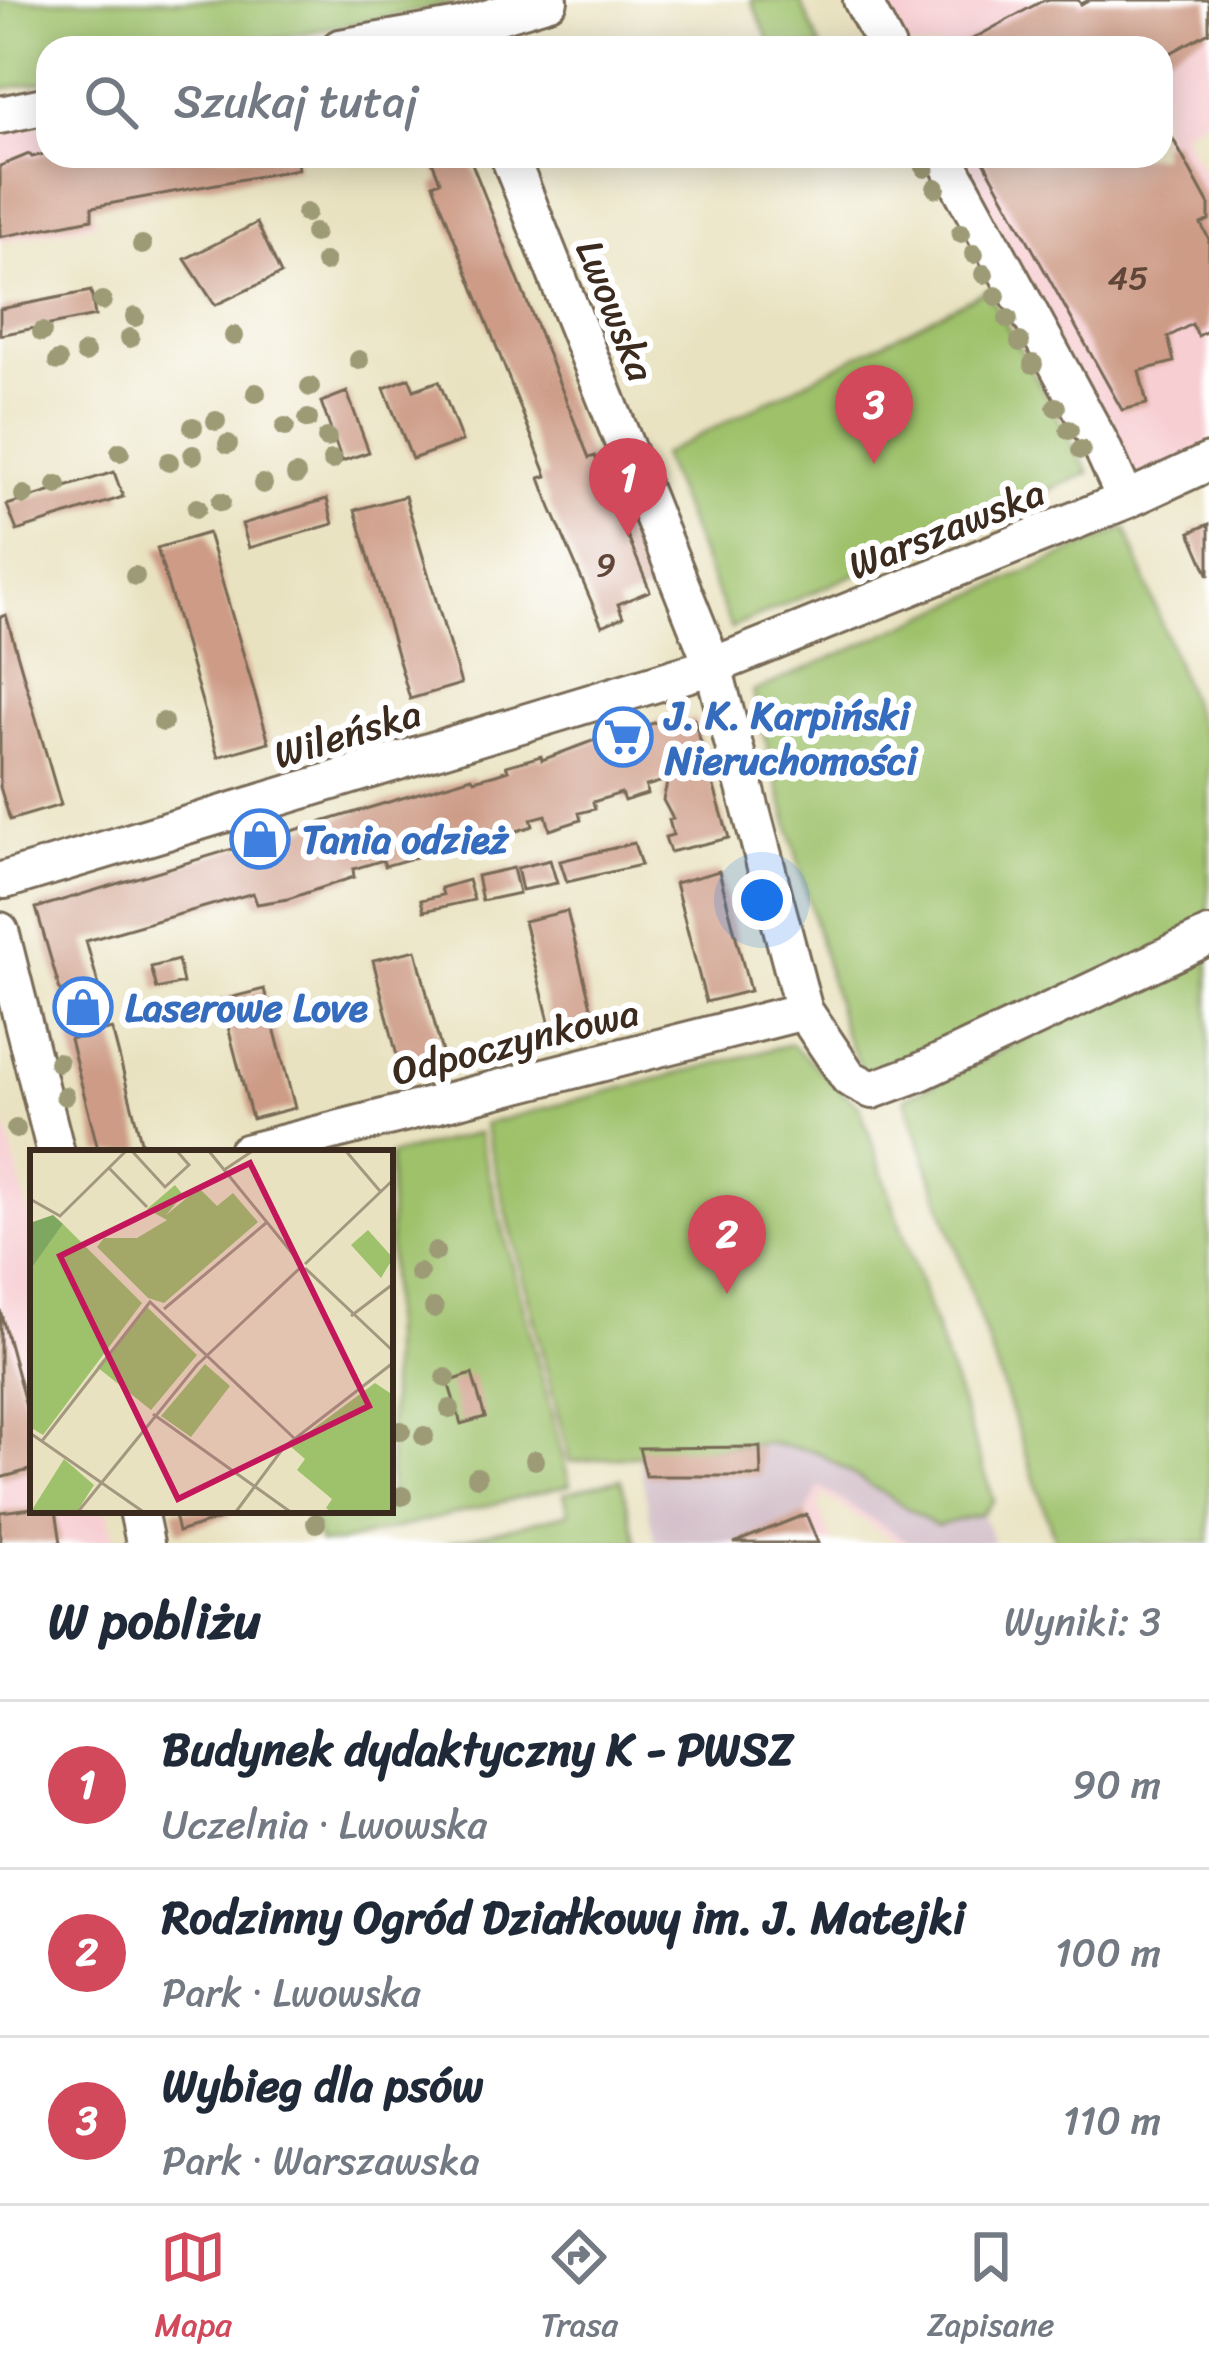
<!DOCTYPE html>
<html lang="pl">
<head>
<meta charset="utf-8">
<style>
	:root { --surface:#fff; --page:#f6f6f7; --text:#1f2937; --muted:#747a83; --line:#e0e1e3; --accent:#d1495b }
	body { margin:0; font-family:Sriracha,sans-serif; background:var(--page); color:var(--text) }
	.you { position:absolute; left:762px; top:900px; width:42px; height:42px; margin:-30px; border:9px solid #fff; border-radius:50%; background:#1a73e8; box-shadow:0 0 0 18px #1a73e833 }
	.badge { display:grid; place-items:center; width:78px; height:78px; border-radius:50%; background:var(--accent); color:#fff; font-size:39px; font-weight:700 }
	.pin { position:absolute; translate:-50% -99px; filter:drop-shadow(0 3px 6px #0008) }
	.pin::after { content:''; position:absolute; top:63px; width:42px; height:36px; background:inherit; clip-path:polygon(0 0,100% 0,50% 100%) }
	.list { margin:0; padding:0; list-style:none }
	h2 { display:flex; justify-content:space-between; align-items:center; height:156px; margin:0; padding:0 48px; font-size:51px }
	h2 small { font-size:39px; font-weight:400; color:var(--muted) }
	.list li { display:grid; grid-template-columns:78px 1fr auto; gap:36px; align-items:center; box-sizing:border-box; height:168px; padding:0 48px; border-top:3px solid var(--line) }
	.list b { display:block; font-size:45px; white-space:nowrap }
	.list p { margin:0; font-size:39px; white-space:nowrap; color:var(--muted) }
	.list em { font-size:39px; font-style:normal; color:var(--muted) }
	.icon { flex:none; width:66px; height:66px; fill:none; stroke:currentColor; stroke-width:2; stroke-linecap:round; stroke-linejoin:round }
	.map { position:relative; flex:none; width:1209px; height:1543px; overflow:hidden }
	.search { position:absolute; background:var(--surface); box-shadow:0 6px 30px #0003; left:36px; right:36px; top:36px; height:132px; display:flex; align-items:center; gap:30px; box-sizing:border-box; padding:0 42px; border-radius:36px; color:var(--muted); font-size:45px }
	.sheet { height:660px; background:var(--surface) }
	nav { display:flex; justify-content:space-around; align-items:center; box-sizing:border-box; height:168px; border-top:3px solid var(--line); background:var(--surface); font-size:33px; color:var(--muted) }
	nav a { display:grid; justify-items:center; gap:6px }
	nav .on { color:var(--accent) }
	.map>svg:first-child { display:block }
	.built { fill:#f7cfd3 }
	.industrial { fill:#d2bdc7 }
	.green { fill:#9ec16b; stroke:#6c7644; stroke-width:3 }
	.building { fill:#cd9b86 }
	.lines { fill:none; stroke-linecap:round; stroke-linejoin:round }
	.minor-casing { stroke:#786a57; stroke-width:42 }
	.minor { stroke:#fff; stroke-width:36 }
	.tree { fill:#9d9a76 }
	.labels { text-anchor:middle; stroke-width:12; stroke-linejoin:round; paint-order:stroke }
	.number-label { font-size:33px; fill:#604638 }
	.street-label { font-size:39px; fill:#3b2a1e; stroke:#fff }
	.shop-label { font-size:39px; font-weight:bold; fill:#366cbe; stroke:#fff; text-anchor:start }
	.inset-road { fill:none; stroke:#a3987f; stroke-width:3 }
	.view { fill:#c2185b; fill-opacity:0.15; stroke:#c2185b; stroke-width:6 }
	.inset-edge { fill:none; stroke:#3b2a1e; stroke-width:6 }
</style>
</head>
<body>
<div class="map">
<svg width="1209" height="1543" viewBox="0 0 1209 1543">
	<rect width="100%" height="100%" fill="#fff"/>
	<filter id="ink" filterUnits="userSpaceOnUse"><feTurbulence type="fractalNoise" baseFrequency=".00833" numOctaves="2"/><feDisplacementMap in="SourceGraphic" scale="24" xChannelSelector="R" yChannelSelector="G"/><feConvolveMatrix kernelMatrix="1 2 1 2 8 2 1 2 1" color-interpolation-filters="sRGB"/></filter>
	<filter id="wash" filterUnits="userSpaceOnUse"><feTurbulence type="fractalNoise" baseFrequency=".004" numOctaves="4" result="noise"/><feDisplacementMap in="SourceGraphic" scale="48" xChannelSelector="R" yChannelSelector="G"/><feGaussianBlur stdDeviation="2.7" result="paint"/><feColorMatrix in="noise" values="0 0 0 0 0 0 0 0 0 0 0 0 0 0 0 0 0 1.4 0 .05"/><feComposite in="paint" operator="in"/></filter>
	<g filter="url(#wash)">
		<rect width="100%" height="100%" fill="#e9e2c0"/>
		<path class="built" d="M879,0H1209V116L1182,132L1209,184V447L1128,482L960,156H1161V48H904Z
			M48,123V156L82,164L96,223L0,242V132Z
			M0,1103L33,1228V1510H107L116,1543H0Z
			M819,1486L896,1533L910,1543H899L823,1495L818,1506L833,1543H733L806,1514Z"/>
		<path class="industrial" d="M766,1443L815,1451L936,1525L982,1514L994,1543H911L819,1486L806,1514L733,1543H655L638,1456Z"/>
		<path class="green" d="M0,0H470L229,48H48V81L0,89Z
			M751,0H800L821,48H772Z
			M987,290L1089,473L731,628L661,455Z
			M1126,528L1209,752V923L1084,985L865,1076L844,1032L753,692Z
			M1209,950V1543H1056L905,1098Z
			M791,1044L860,1107L994,1500L982,1514L936,1526L815,1451L766,1443L570,1462L484,1124Z
			M478,1133L570,1485L338,1543H320L310,1510H390V1155Z
			M621,1479L637,1543H448L569,1513L564,1493Z"/>
		<g id="blocks">
			<path class="building" d="M1044,0H1078L1081,4L1089,0H1209V32L1161,58V48H956Z
				M1173,139L1209,205V220L1201,224L1209,239V330L1198,336L1192,324L1168,337L1174,362L1139,371L1147,404L1122,410L981,156H1161V145Z
				M48,153L296,156L298,169L92,207V219L0,237V166L29,154L32,157Z
				M430,156H469L589,458L595,456L650,591L618,604L623,617L602,626L551,508L540,478L547,476L433,184L440,181Z
				M257,223L281,274L215,305L185,259Z
				M91,291L95,316L0,335V309Z
				M409,378L414,390L439,381L462,441L412,459L384,388Z
				M347,392L369,452L342,461L321,402Z
				M114,472L123,497L17,531L7,505Z
				M405,496L461,684L410,699L355,510Z
				M327,499L333,524L249,548L242,524Z
				M1209,524V576L1190,532Z
				M208,533L269,742L218,757L157,548Z
				M6,615L61,805L10,820L0,787V617Z
				M680,715L683,722L694,719L729,838L670,852L665,837L673,835L669,820L673,819L663,800L667,783L663,781L646,786L647,794L624,801L621,793L593,802L595,809L579,813L581,820L550,830L546,815L531,819L533,826L474,844L472,837L457,841L456,838L426,847L427,854L385,866L383,860L353,869L354,877L288,899L257,904L253,893L86,941L103,1001L66,1011L36,908L472,777L474,780L496,774L508,770L506,766L541,756L542,760L592,741L603,738L605,742L633,735L631,730Z
				M634,843L641,865L567,882L560,861Z
				M550,860L557,883L522,890L517,868Z
				M513,868L519,893L482,901L477,876Z
				M719,871L750,991L706,1002L675,883Z
				M468,880L474,900L424,911L421,900L443,895L441,888Z
				M567,911L597,1030L554,1041L524,921Z
				M416,950L446,1069L403,1080L373,960Z
				M178,960L183,983L157,989L151,967Z
				M264,989L295,1108L252,1119L221,1000Z
				M112,1029L143,1149L126,1153H99L70,1039Z
				M0,1310L33,1432V1469L0,1478Z
				M472,1374L485,1417L461,1424L448,1382Z
				M760,1447L761,1476H646L639,1448Z
				M33,1508L56,1510L61,1543H0V1512Z
				M173,1510H229L230,1516L178,1532Z
				M806,1514L818,1543H734Z"/>
		</g>
	</g>
	<g filter="url(#ink)">
		<use href="#blocks" fill-opacity="0" stroke="#786a57" stroke-width="3"/>
		<g class="lines">
			<g class="minor-casing">
				<path id="minor" d="M862,0L887,48
					M340,48L460,27L549,0
					M0,115L48,105
					M509,156L713,666L804,1011L849,1078L872,1090L918,1073L1209,936
					M944,156L1100,443L1126,500
					M5,880L713,666L1126,500L1209,462
					M0,931L56,1153
					M246,1153L804,1011
					M138,1510L145,1543"/>
			</g>
			<use href="#minor" class="minor"/>
		</g>
		<g class="tree">
			<circle cx="925" cy="168" r="10"/>
			<circle cx="936" cy="188" r="10"/>
			<circle cx="306" cy="213" r="10"/>
			<circle cx="314" cy="233" r="10"/>
			<circle cx="961" cy="233" r="10"/>
			<circle cx="142" cy="245" r="10"/>
			<circle cx="974" cy="254" r="10"/>
			<circle cx="325" cy="262" r="10"/>
			<circle cx="984" cy="274" r="10"/>
			<circle cx="996" cy="296" r="10"/>
			<circle cx="102" cy="301" r="10"/>
			<circle cx="135" cy="317" r="10"/>
			<circle cx="1008" cy="319" r="10"/>
			<circle cx="42" cy="332" r="10"/>
			<circle cx="234" cy="336" r="10"/>
			<circle cx="130" cy="338" r="10"/>
			<circle cx="1020" cy="342" r="10"/>
			<circle cx="85" cy="353" r="10"/>
			<circle cx="359" cy="360" r="10"/>
			<circle cx="58" cy="361" r="10"/>
			<circle cx="1033" cy="364" r="10"/>
			<circle cx="310" cy="387" r="10"/>
			<circle cx="256" cy="393" r="10"/>
			<circle cx="1056" cy="407" r="10"/>
			<circle cx="308" cy="419" r="10"/>
			<circle cx="216" cy="421" r="10"/>
			<circle cx="193" cy="427" r="10"/>
			<circle cx="285" cy="427" r="10"/>
			<circle cx="1069" cy="430" r="10"/>
			<circle cx="327" cy="438" r="10"/>
			<circle cx="228" cy="444" r="10"/>
			<circle cx="1081" cy="450" r="10"/>
			<circle cx="120" cy="452" r="10"/>
			<circle cx="193" cy="455" r="10"/>
			<circle cx="332" cy="460" r="10"/>
			<circle cx="169" cy="462" r="10"/>
			<circle cx="296" cy="475" r="10"/>
			<circle cx="263" cy="484" r="10"/>
			<circle cx="57" cy="485" r="10"/>
			<circle cx="24" cy="495" r="10"/>
			<circle cx="221" cy="502" r="10"/>
			<circle cx="197" cy="508" r="10"/>
			<circle cx="135" cy="576" r="10"/>
			<circle cx="163" cy="722" r="10"/>
			<circle cx="58" cy="1062" r="10"/>
			<circle cx="65" cy="1096" r="10"/>
			<circle cx="16" cy="1129" r="10"/>
			<circle cx="435" cy="1252" r="10"/>
			<circle cx="419" cy="1273" r="10"/>
			<circle cx="434" cy="1308" r="10"/>
			<circle cx="446" cy="1378" r="10"/>
			<circle cx="450" cy="1409" r="10"/>
			<circle cx="401" cy="1431" r="10"/>
			<circle cx="424" cy="1436" r="10"/>
			<circle cx="535" cy="1460" r="10"/>
			<circle cx="477" cy="1477" r="10"/>
			<circle cx="402" cy="1496" r="10"/>
			<circle cx="316" cy="1523" r="10"/>
		</g>
	</g>
	<defs>
		<g id="supermarket-ring" transform="scale(3)"><circle r="9.5" fill="#fff" stroke="#3f7fe0" stroke-width="1.5"/><path d="M-6-5.5h2.5l.6 2H6L4.5 2H-2.5L-4.4-4H-6ZM-1.5 3.2a1.3 1.3 0 1 0 .1 0ZM3 3.2a1.3 1.3 0 1 0 .1 0Z" fill="#3f7fe0"/></g>
		<g id="shop-ring" transform="scale(3)"><circle r="9.5" fill="#fff" stroke="#3f7fe0" stroke-width="1.5"/><path d="M-5-2.5h2.3a2.7 3.5 0 0 1 5.4 0H5L5.5 6h-11ZM-1.5-2.5h3a1.5 2.3 0 0 0-3 0Z" fill="#3f7fe0"/></g>
	</defs>
	<g fill-rule="evenodd">
		<use href="#supermarket-ring" x="623" y="737"/>
		<use href="#shop-ring" x="260" y="839"/>
		<use href="#shop-ring" x="83" y="1007"/>
	</g>
	<g class="labels">
		<g class="number-label">
			<text x="1128" y="289">45</text>
			<text x="606" y="576">9</text>
		</g>
		<g class="street-label">
			<text transform="translate(616 310) rotate(68)" y="14">Lwowska</text>
			<text transform="translate(946 528) rotate(-22)" y="14">Warszawska</text>
			<text transform="translate(347 733) rotate(-17)" y="14">Wileńska</text>
			<text transform="translate(515 1041) rotate(-14)" y="14">Odpoczynkowa</text>
		</g>
		<g class="shop-label">
			<text x="665" y="729">J. K. Karpiński<tspan x="665" dy="45">Nieruchomości</tspan></text>
			<text x="302" y="853">Tania odzież</text>
			<text x="125" y="1021">Laserowe Love</text>
		</g>
	</g>
	<g transform="translate(30 1150)">
		<rect width="363" height="363" fill="#e9e2c0"/>
		<path d="M145,35L153,45L136,65L169,38L187,56L203,43L228,72L134,153L118,148L67,97L74,88H107L137,70L117,59ZM33,74L112,153L13,285L0,277V119ZM338,80L363,108L351,128L321,95ZM116,156L167,205L121,260L67,217ZM175,214L200,236L161,287L131,266ZM345,233L363,245V363H302L296,358L302,349L267,320L275,309L260,296ZM34,309L64,335L46,363H0Z" fill="#9ec16b"/>
		<path d="M23,65L33,74L0,120V73Z" fill="#7ea75f"/>
		<path class="inset-road" d="M101,0L135,37L159,15L146,0M178,0L271,114M315,0L350,41M78,17L117,57M194,20L224,0M0,49L30,66L97,0M275,114L363,30M275,118L363,201M134,159L236,73M321,166L363,134M123,264L262,363M0,283L115,363M12,291L120,152L264,288M47,363L167,215L270,118M205,363L254,297L363,213"/>
		<path class="view" d="M220,13L339,256L148,349L30,106Z"/>
		<rect width="363" height="363" class="inset-edge"/>
	</g>
</svg>
<div class="you"></div>
<div class="pin badge" style="left:628px;top:537px">1</div>
<div class="pin badge" style="left:727px;top:1294px">2</div>
<div class="pin badge" style="left:874px;top:464px">3</div>
<div class="search"><svg class="icon" aria-label="search" viewBox="0 0 24 24"><circle cx="10" cy="10" r="6"/><path d="M15 15l6 6"/></svg>Szukaj tutaj</div>
</div>
<section class="sheet">
<h2>W pobliżu<small>Wyniki: 3</small></h2>
<ul class="list">
<li><span class="badge">1</span><div><b>Budynek dydaktyczny K - PWSZ</b><p>Uczelnia · Lwowska</p></div><em>90 m</em></li>
<li><span class="badge">2</span><div><b>Rodzinny Ogród Działkowy im. J. Matejki</b><p>Park · Lwowska</p></div><em>100 m</em></li>
<li><span class="badge">3</span><div><b>Wybieg dla psów</b><p>Park · Warszawska</p></div><em>110 m</em></li>
</ul>
</section>
<nav>
<a class="on"><svg class="icon" aria-label="map" viewBox="0 0 24 24"><path d="M3 6l6-2 6 2 6-2v14l-6 2-6-2-6 2zM9 4v14M15 6v14"/></svg>Mapa</a>
<a><svg class="icon" aria-label="directions" viewBox="0 0 24 24"><path d="M12 3l9 9-9 9-9-9zM9 14v-3h6M13 9l2 2-2 2"/></svg>Trasa</a>
<a><svg class="icon" aria-label="saved" viewBox="0 0 24 24"><path d="M7 4h10v16l-5-4-5 4z"/></svg>Zapisane</a>
</nav>
</body>
</html>
